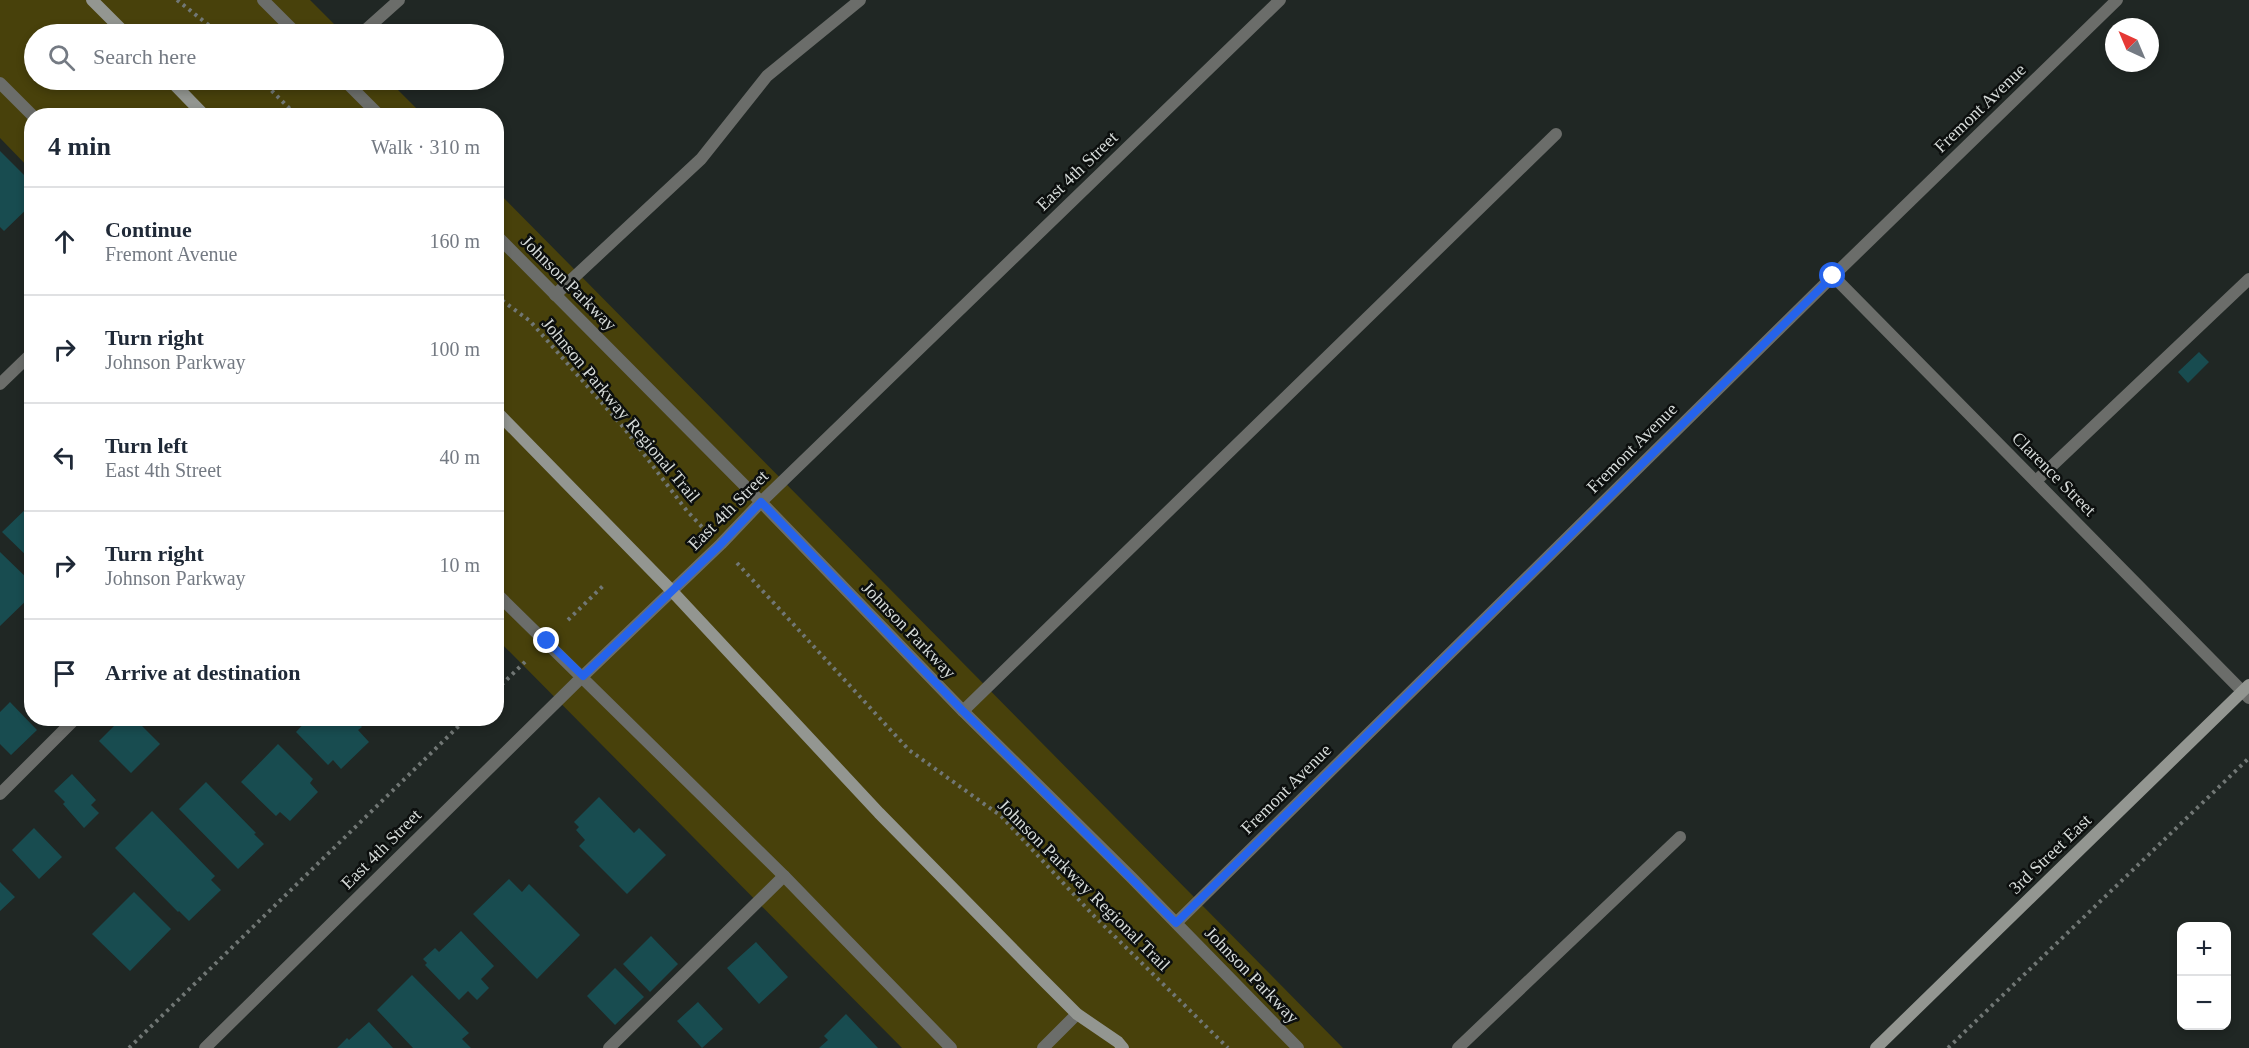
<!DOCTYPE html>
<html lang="en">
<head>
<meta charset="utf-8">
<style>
	:root { --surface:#fff; --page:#f2f2f3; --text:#1f2937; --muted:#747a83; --line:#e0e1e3 }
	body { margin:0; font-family:"Times New Roman",serif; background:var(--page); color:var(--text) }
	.controls { position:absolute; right:18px; bottom:18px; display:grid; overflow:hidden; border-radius:12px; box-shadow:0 3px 9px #0003 }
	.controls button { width:54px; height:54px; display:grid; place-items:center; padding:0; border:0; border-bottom:2px solid var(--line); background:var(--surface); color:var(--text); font:30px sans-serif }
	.compass { position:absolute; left:2105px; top:18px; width:54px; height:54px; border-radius:50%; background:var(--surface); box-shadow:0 3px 9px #0003; rotate:316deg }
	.stop { position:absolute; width:18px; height:18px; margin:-14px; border:4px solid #2563eb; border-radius:50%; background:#fff }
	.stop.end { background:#2563eb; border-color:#fff; box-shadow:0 2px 6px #0008 }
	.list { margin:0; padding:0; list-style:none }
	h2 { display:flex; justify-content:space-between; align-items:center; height:78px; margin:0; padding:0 24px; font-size:26px }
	h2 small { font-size:20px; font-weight:400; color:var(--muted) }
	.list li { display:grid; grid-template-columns:39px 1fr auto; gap:18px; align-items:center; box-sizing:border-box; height:108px; padding:0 24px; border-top:2px solid var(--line) }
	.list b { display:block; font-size:22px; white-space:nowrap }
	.list p { margin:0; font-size:20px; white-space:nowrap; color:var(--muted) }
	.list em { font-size:20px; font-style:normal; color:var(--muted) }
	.icon { flex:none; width:33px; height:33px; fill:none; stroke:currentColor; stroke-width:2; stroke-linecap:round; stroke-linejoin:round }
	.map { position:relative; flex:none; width:2249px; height:1048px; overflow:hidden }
	.search { position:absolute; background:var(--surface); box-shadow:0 3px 9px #0003; left:24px; top:24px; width:480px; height:66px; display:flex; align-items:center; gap:15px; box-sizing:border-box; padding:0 21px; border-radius:33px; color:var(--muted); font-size:22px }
	.panel { position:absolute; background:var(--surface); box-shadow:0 3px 9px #0003; left:24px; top:108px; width:480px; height:618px; border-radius:24px }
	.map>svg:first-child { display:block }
	.green { fill:#48410b }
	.building { fill:#184c50 }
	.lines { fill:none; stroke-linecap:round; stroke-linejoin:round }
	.path { stroke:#717775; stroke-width:4; stroke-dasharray:3 4.5; stroke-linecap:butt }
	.lane { stroke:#6b6d6a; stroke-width:12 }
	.street { stroke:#6b6d6a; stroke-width:12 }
	.secondary { stroke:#939691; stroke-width:12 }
	.route { stroke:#2563eb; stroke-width:8 }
	.labels { text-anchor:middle; stroke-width:5; stroke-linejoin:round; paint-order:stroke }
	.street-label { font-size:18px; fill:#d5dad8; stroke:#0c0f0e }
</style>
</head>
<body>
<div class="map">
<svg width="2249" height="1048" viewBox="0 0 2249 1048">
	<rect width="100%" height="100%" fill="#202724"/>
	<path class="green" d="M0,0H310L344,34H34V80H388L423,115L32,116L31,170L0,138Z
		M496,190L1343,1048H902L497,639Z"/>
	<path class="building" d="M0,151L32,183V204L4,231L0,227Z
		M2199,352L2209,362L2188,383L2178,372Z
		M32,503V561L2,532Z
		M0,552L32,583V595L0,626Z
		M10,702L37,730L11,755L0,744V712Z
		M122,718H134L160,744L131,773L99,741Z
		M309,718H354L362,727L358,730L369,742L341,769L333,760L328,765L296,732Z
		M278,744L313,779L310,783L318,792L290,821L280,812L276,816L241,782Z
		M72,774L96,800L91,805L99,813L84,828L63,804L65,802L54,791Z
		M206,782L256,833L254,834L264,844L238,869L179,809Z
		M599,797L634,833L639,828L666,855L627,894L579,846L585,840L576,830L579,827L574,822Z
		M152,811L215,876L211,880L221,890L189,921L179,911L178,912L115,848Z
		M34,828L62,857L39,879L12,850Z
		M509,879L522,892L529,884L580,935L537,979L473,914Z
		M0,882L15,897L0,911Z
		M134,892L171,929L130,971L92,934Z
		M461,931L494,966L481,979L489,988L477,1000L468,991L459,1000L425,965L427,963L423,959L435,948L439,952Z
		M651,936L678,964L650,992L623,964Z
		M756,942L788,977L759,1004L727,968Z
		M615,968L644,997L615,1025L587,996Z
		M412,975L469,1033L462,1039L471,1048H413L377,1010Z
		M698,1002L723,1029L702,1048L677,1021Z
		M846,1014L878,1048H819L828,1040L824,1036Z
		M369,1022L393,1048H337L347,1038L349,1040Z"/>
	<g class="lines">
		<path class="path" d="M177,0L220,34
			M261,80L297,116
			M496,296L530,321L624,428L687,511L703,528
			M737,563L909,750L1001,816L1093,915L1228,1048
			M568,620L605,584
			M496,690L528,659
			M129,1048L467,718
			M1948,1048L2249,758"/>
		<path class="lane" d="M555,295L701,159L767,76L860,0
			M2036,481L2249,279
			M963,711L1556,134
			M0,794L76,718
			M609,1048L784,876
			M1458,1048L1680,837"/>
		<path class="street" d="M263,0L297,34
			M361,34L399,0
			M344,80L380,116
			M0,83L33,116
			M496,235L761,502L963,711L1132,878L1298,1048
			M1833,276L2249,698
			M0,384L32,353
			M496,593L784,876L951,1048
			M1176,923L1833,276L2117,0
			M205,1048L583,676L721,544L761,502L1280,0
			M1043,1048L1077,1014"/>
		<path class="secondary" d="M92,0L126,34
			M170,80L205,116
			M496,411L671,590L879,813L1042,979L1077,1014L1118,1042L1123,1048
			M1876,1048L2249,685"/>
	</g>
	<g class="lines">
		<path class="route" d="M547,641L583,676L721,544L761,502L963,711L1176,923L1833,276"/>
	</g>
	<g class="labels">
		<g class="street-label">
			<text transform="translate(1980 108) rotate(-44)" y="6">Fremont Avenue</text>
			<text transform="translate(1077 171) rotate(-44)" y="6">East 4th Street</text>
			<text transform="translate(569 283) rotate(45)" y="6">Johnson Parkway</text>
			<text transform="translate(621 410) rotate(50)" y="6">Johnson Parkway Regional Trail</text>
			<text transform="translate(1632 448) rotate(-45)" y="6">Fremont Avenue</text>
			<text transform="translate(2054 474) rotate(45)" y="6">Clarence Street</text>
			<text transform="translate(728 510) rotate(-45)" y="6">East 4th Street</text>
			<text transform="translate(909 630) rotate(46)" y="6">Johnson Parkway</text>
			<text transform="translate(1286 789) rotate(-45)" y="6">Fremont Avenue</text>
			<text transform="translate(381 849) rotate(-45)" y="6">East 4th Street</text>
			<text transform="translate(2050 854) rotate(-44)" y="6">3rd Street East</text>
			<text transform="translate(1084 885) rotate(45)" y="6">Johnson Parkway Regional Trail</text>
			<text transform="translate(1252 975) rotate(46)" y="6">Johnson Parkway</text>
		</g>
	</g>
</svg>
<div class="controls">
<button>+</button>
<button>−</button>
</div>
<svg class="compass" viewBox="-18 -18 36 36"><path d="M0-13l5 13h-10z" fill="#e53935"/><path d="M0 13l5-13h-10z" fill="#747a83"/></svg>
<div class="stop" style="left:1833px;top:276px"></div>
<div class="stop end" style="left:547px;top:641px"></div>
<div class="search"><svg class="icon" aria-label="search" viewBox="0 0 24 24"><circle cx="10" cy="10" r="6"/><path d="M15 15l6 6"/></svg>Search here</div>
<section class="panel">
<h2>4 min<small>Walk · 310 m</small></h2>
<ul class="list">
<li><svg class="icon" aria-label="ahead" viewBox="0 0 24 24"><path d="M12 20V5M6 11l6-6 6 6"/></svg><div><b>Continue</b><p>Fremont Avenue</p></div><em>160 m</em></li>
<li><svg class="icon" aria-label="right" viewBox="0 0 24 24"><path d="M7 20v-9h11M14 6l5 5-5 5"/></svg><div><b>Turn right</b><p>Johnson Parkway</p></div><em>100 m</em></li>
<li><svg class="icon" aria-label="left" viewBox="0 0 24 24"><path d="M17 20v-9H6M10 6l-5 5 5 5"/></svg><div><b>Turn left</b><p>East 4th Street</p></div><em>40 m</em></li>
<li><svg class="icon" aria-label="right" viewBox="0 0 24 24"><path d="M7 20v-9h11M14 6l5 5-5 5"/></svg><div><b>Turn right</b><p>Johnson Parkway</p></div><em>10 m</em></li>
<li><svg class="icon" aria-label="arrive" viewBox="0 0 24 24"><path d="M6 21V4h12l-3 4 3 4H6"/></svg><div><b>Arrive at destination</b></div></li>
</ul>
</section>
</div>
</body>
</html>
